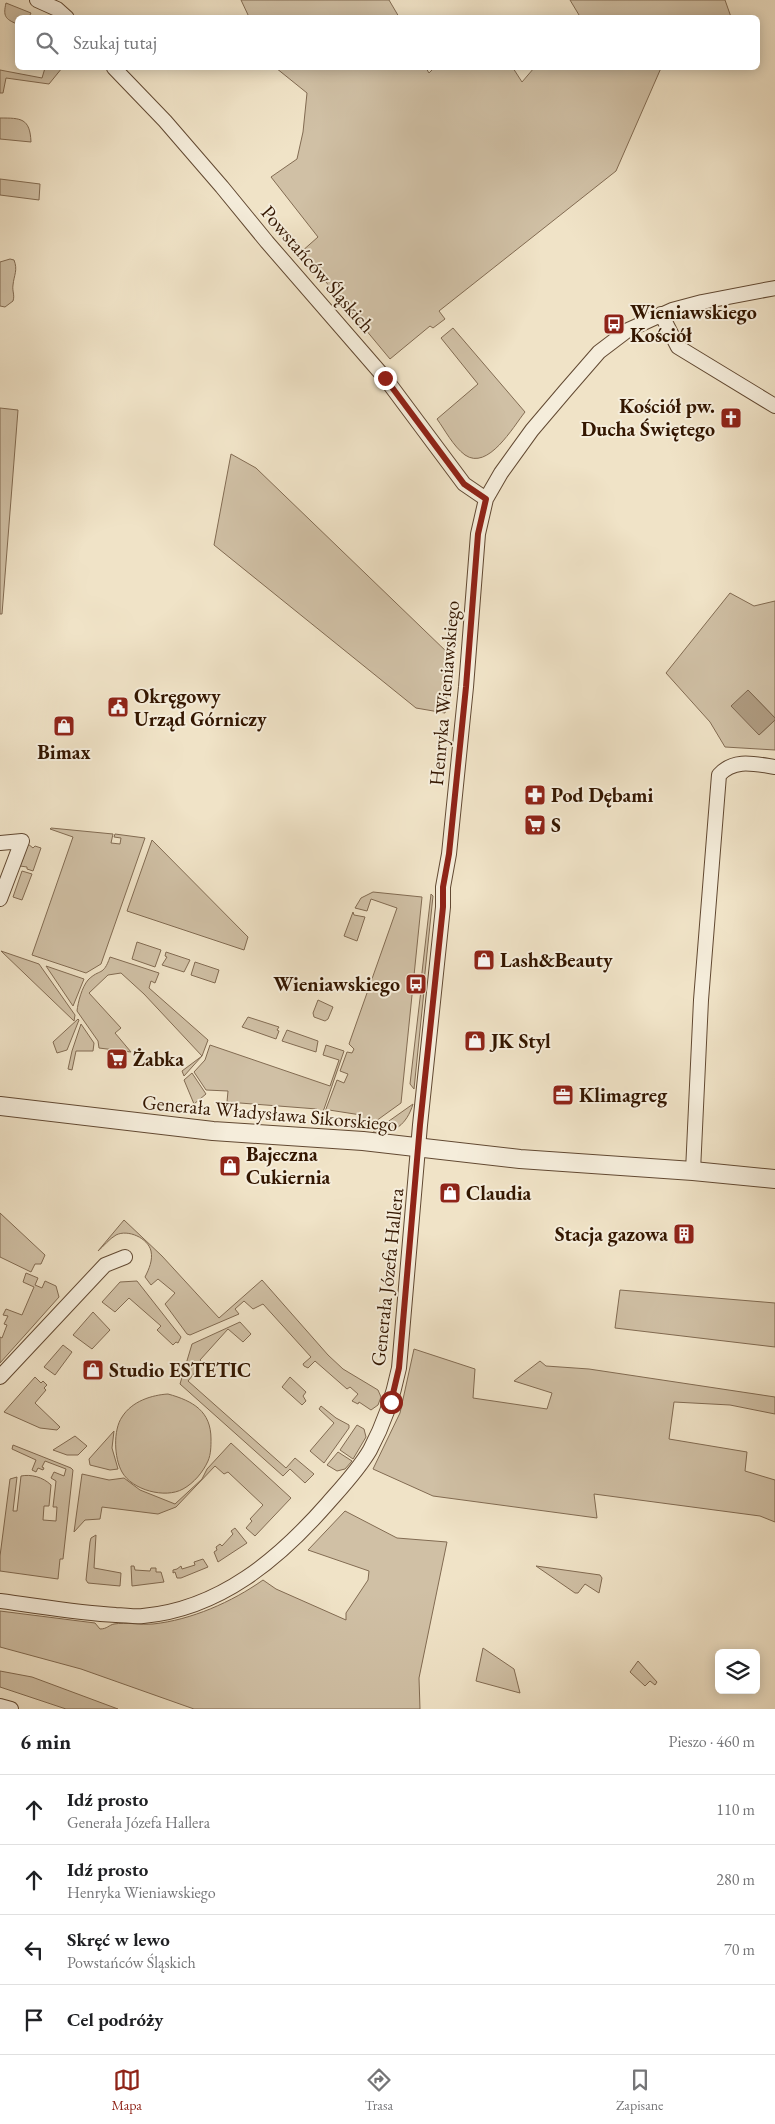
<!DOCTYPE html>
<html lang="pl">
<head>
<meta charset="utf-8">
<style>
	:root { --surface:#fff; --page:#f2f2f2; --text:#202124; --muted:#757577; --line:#e0e0e0; --accent:#8f2418 }
	body { margin:0; font-family:"EB Garamond",serif; background:var(--page); color:var(--text) }
	.controls { position:absolute; right:15px; bottom:15px; display:grid; overflow:hidden; border-radius:8px; box-shadow:0 2px 12px #0003 }
	.controls button { width:45px; height:45px; display:grid; place-items:center; padding:0; border:0; border-bottom:1px solid var(--line); background:var(--surface); color:var(--text); font:25px sans-serif }
	.stop { position:absolute; width:15px; height:15px; margin:-11px; border:4px solid #8f2418; border-radius:50%; background:#fff }
	.stop.end { background:#8f2418; border-color:#fff; box-shadow:0 1px 5px #0008 }
	.list { margin:0; padding:0; list-style:none }
	h2 { display:flex; justify-content:space-between; align-items:center; height:65px; margin:0; padding:0 20px; font-size:21px }
	h2 small { font-size:16px; font-weight:400; color:var(--muted) }
	.list li { display:grid; grid-template-columns:32px 1fr auto; gap:15px; align-items:center; box-sizing:border-box; height:70px; padding:0 20px; border-top:1px solid var(--line) }
	.list b { display:block; font-size:19px; white-space:nowrap }
	.list p { margin:0; font-size:16px; white-space:nowrap; color:var(--muted) }
	.list em { font-size:16px; font-style:normal; color:var(--muted) }
	.icon { flex:none; width:28px; height:28px; fill:none; stroke:currentColor; stroke-width:2; stroke-linecap:round; stroke-linejoin:round }
	.map { position:relative; flex:none; width:775px; height:1709px; overflow:hidden }
	.search { position:absolute; background:var(--surface); box-shadow:0 2px 12px #0003; left:15px; right:15px; top:15px; height:55px; display:flex; align-items:center; gap:12px; box-sizing:border-box; padding:0 18px; border-radius:8px; color:var(--muted); font-size:19px }
	.sheet { height:345px; background:var(--surface) }
	nav { display:flex; justify-content:space-around; align-items:center; box-sizing:border-box; height:70px; border-top:1px solid var(--line); background:var(--surface); font-size:14px; color:var(--muted) }
	nav a { display:grid; justify-items:center; gap:2px }
	nav .on { color:var(--accent) }
	.map>svg:first-child { display:block }
	.green { fill:#d0c0a5; stroke:#826b52 }
	.water { fill:#b09d83; stroke:#7e674f }
	.lines { fill:none; stroke-linecap:round; stroke-linejoin:round }
	.minor-casing { stroke:#624932; stroke-width:16 }
	.tertiary-casing { stroke:#624932; stroke-width:20 }
	.minor { stroke:#f5eddb; stroke-width:14 }
	.tertiary { stroke:#f5eddb; stroke-width:18 }
	.route { stroke:#8f2418; stroke-width:6 }
	.labels { text-anchor:middle; stroke-width:4; stroke-linejoin:round; paint-order:stroke }
	.street-label { font-size:20px; fill:#331600; stroke:#f5eddb }
	.poi-label { font-size:20px; font-weight:bold; fill:#331600; stroke:#f5eddb; text-anchor:start }
</style>
</head>
<body>
<div class="map">
<svg width="775" height="1709" viewBox="0 0 775 1709">
	<rect width="100%" height="100%" fill="#f0e3c7"/>
	<filter id="stains"><feTurbulence type="fractalNoise" baseFrequency=".004" numOctaves="4"/><feColorMatrix values="0 0 0 0 .2 0 0 0 0 .09 0 0 0 0 .02 0 0 0 .5 -.17"/></filter>
	<radialGradient id="worn" r=".72"><stop offset=".6" stop-color="#630" stop-opacity="0"/><stop offset="1" stop-color="#630" stop-opacity=".3"/></radialGradient>
	<path class="green" d="M241,0H389L399,17H249Z
		M570,0H725L731,17H578L579,15Z
		M6,3L31,13L29,17L18,18L17,24C5,19 3,16 6,3Z
		M45,68H62L49,84L6,78L3,93H0V70L42,78Z
		M276,68H426L429,73L434,68H513L522,82L534,68H661L616,171L439,311L445,319L433,328L430,326L390,359L301,252L318,237L271,177L297,159L303,132L307,93Z
		M0,118C21,118 30,118 31,142L0,139Z
		M0,179L40,184L39,200L0,195Z
		M10,259L14,260C18,270 14,275 13,285C12,291 15,295 13,301L5,307L0,306V262Z
		M453,328L525,412C513,427 488,471 465,455C453,446 445,430 437,419L478,384L441,338Z
		M0,408L18,410L2,614H0Z
		M231,454L256,468L450,655L445,713L416,708L214,545Z
		M730,593L754,606L775,601V718L748,690L759,735L775,720V750L725,747L710,722L666,673Z
		M51,828L113,834L111,843L120,844L121,838L114,837L115,834L145,838L101,964L86,973L32,955L73,837L50,829Z
		M152,840L248,937L244,950L127,911Z
		M28,844L33,848L35,846L41,848L33,871L27,869V867L20,866Z
		M22,871L32,874L22,900L13,897Z
		M373,892L422,897L401,1103L369,1126H361V1115L329,1110L323,1122H321L337,1080L344,1083L348,1074L340,1071L347,1052L352,1053L354,1049L349,1044L397,908L371,899L367,911L355,908L361,898Z
		M431,894L433,896L424,982L421,981Z
		M353,912L354,915L365,917L357,941L344,936Z
		M137,942L161,950L155,967L132,959Z
		M1,951L39,964L75,1015L74,1021Z
		M166,952L190,960L184,972L162,965L167,957L165,956Z
		M110,957L159,973L155,983L151,981L149,988L208,1040L202,1056L184,1076L182,1071L202,1056L144,994L121,973L108,975L89,993L121,1028L115,1033L131,1052L99,1048L98,1041L77,1011C78,1002 82,987 88,980C100,968 103,977 110,957Z
		M195,962L219,970L215,983L191,975Z
		M46,966L84,979L73,1006Z
		M421,990L424,991L414,1089L410,1084Z
		M318,1000L333,1007L328,1019L325,1021L314,1017L313,1013Z
		M248,1017L279,1027L277,1030L279,1031L276,1039L242,1027Z
		M78,1019L79,1020L67,1050L57,1053L53,1042Z
		M81,1024L94,1043L93,1051H76L72,1070L68,1069L72,1051Z
		M287,1030L318,1041L316,1052L282,1041Z
		M210,1045L330,1086L339,1060L323,1055L326,1045L344,1051L324,1109L317,1122V1109L227,1102L228,1091L206,1090L194,1072L205,1060Z
		M192,1073L206,1094L194,1104L184,1080Z
		M413,1104C407,1124 394,1135 372,1133Z
		M0,1213L45,1255L41,1264H35L31,1272L0,1257Z
		M124,1220L162,1256L219,1318L262,1280L328,1355L343,1369L378,1390L381,1397L378,1405L371,1410L359,1402L358,1404L352,1401L358,1394L350,1387L347,1389L315,1361L308,1368L304,1366L303,1364L311,1357L263,1304L253,1309L244,1301L235,1309L239,1314L190,1335L187,1334L165,1304L175,1293L158,1279L151,1285L145,1277C149,1269 153,1260 151,1251C148,1238 128,1229 116,1235C109,1239 104,1246 98,1251Z
		M26,1273L38,1278L35,1285L42,1288L45,1281L56,1286L59,1297L0,1363V1337L2,1338L7,1325L4,1324L8,1316L3,1315L6,1309L22,1315L34,1287L23,1282Z
		M137,1281L181,1337L178,1343L176,1342L173,1345L157,1330L161,1326L129,1298L115,1312L102,1302L120,1282Z
		M620,1290L775,1303V1347L615,1328Z
		M93,1312L110,1330L92,1349L73,1335Z
		M240,1322L251,1334L243,1342L228,1329L200,1360L203,1363L188,1381L286,1468L295,1458L314,1474L305,1483L290,1469L283,1476L180,1384L192,1344Z
		M63,1345L72,1352L55,1375L44,1367Z
		M414,1349L475,1369L473,1398L547,1409L552,1393L514,1381L540,1361L546,1366L589,1369L775,1397V1414L730,1405L674,1402L669,1439L747,1452L745,1471L775,1480V1522L760,1516L594,1494L597,1518L433,1496L373,1469L400,1413Z
		M35,1377L41,1383L43,1381L47,1385L44,1388L46,1390L35,1403L60,1427L57,1430L40,1428L4,1412Z
		M290,1377L306,1392L303,1396L306,1401L302,1405L282,1387Z
		M168,1394C193,1401 211,1411 211,1439C211,1446 211,1454 208,1461C203,1472 194,1483 183,1489C165,1499 132,1490 122,1472C114,1458 113,1430 122,1417C132,1401 152,1395 168,1394Z
		M321,1406L336,1418L349,1425V1428L324,1463L310,1451L334,1423L319,1409Z
		M357,1425L364,1429L366,1437L353,1459L340,1450Z
		M114,1431L112,1448L118,1469L110,1470L90,1465L89,1459Z
		M75,1436L87,1446L78,1455H67L53,1450Z
		M231,1443L291,1498L255,1536L246,1528L252,1521L250,1519L263,1505L228,1472L224,1474L215,1466L176,1507L158,1514L102,1507L100,1519L85,1520L74,1532L82,1474L109,1480L124,1478L140,1490L175,1504L202,1479L207,1469Z
		M13,1445L71,1468L73,1470L63,1559H60L58,1579L0,1571V1556L10,1479L17,1477L13,1511H17L21,1476C31,1474 43,1477 51,1485L49,1506H44L43,1520L56,1521L57,1507H53L56,1481L51,1478L54,1472L64,1476L66,1469L45,1461L42,1467L44,1468L43,1470L38,1468L36,1472L32,1470L36,1460L12,1449Z
		M338,1452L352,1461L345,1469L337,1471L327,1465Z
		M345,1511L397,1538L447,1542L419,1678L420,1709H194L81,1669L0,1647V1611L95,1623L100,1629C107,1629 109,1625 114,1624C126,1622 140,1625 153,1624C191,1620 232,1602 263,1580L276,1589L346,1620V1613L368,1580L369,1571L308,1550Z
		M235,1528L247,1543L218,1562L214,1552L217,1550L216,1547L220,1544L222,1546L233,1534L231,1531Z
		M96,1535L94,1568L121,1573L120,1586L88,1583L86,1580L90,1542L91,1538Z
		M203,1559L208,1567L181,1578H177L175,1572L173,1573V1570L177,1569L181,1566L182,1569L195,1565L194,1562Z
		M131,1566H134L135,1570L150,1571L151,1568H156V1572H161L164,1582L132,1586Z
		M536,1566L600,1575L602,1578L599,1593L585,1584L578,1593H575Z
		M483,1648L514,1669L520,1693L476,1681Z
		M638,1661L657,1682L655,1685L650,1681L645,1686L630,1672Z
		M0,1671L32,1677L118,1709H66L0,1687Z"/>
	<path class="water" d="M748,690L775,718V720L759,735L731,706Z"/>
	<g class="lines">
		<g class="minor-casing">
			<path id="minor" d="M37,0L57,9L67,18
				M114,68L165,121L222,187L267,242L385,378L464,484L486,499
				M661,314L678,347L775,406
				M0,843L22,841L0,899
				M693,1171L701,1000L719,775C734,758 755,764 775,767
				M0,1377L105,1265L125,1257
				M0,1601C39,1606 77,1613 116,1615C125,1615 134,1617 143,1616C220,1609 279,1559 328,1503C343,1486 359,1469 370,1450C384,1424 393,1397 399,1368L420,1125L443,907V887L449,854L466,687L478,534L486,499L501,473L532,430L566,390L599,352L628,330L672,310L702,302L775,288
				M0,1706L11,1709"/>
		</g>
		<g class="tertiary-casing">
			<path id="tertiary" d="M0,1106L213,1131L363,1141L520,1159L693,1171L775,1179"/>
		</g>
		<use href="#minor" class="minor"/>
		<use href="#tertiary" class="tertiary"/>
	</g>
	<g class="lines">
		<path class="route" d="M385,378L464,484L486,499L478,534L466,687L449,854L443,887V907L420,1125L399,1368L391,1402"/>
	</g>
	<defs>
		<g id="bus-square" transform="scale(1.125)"><rect x="-9" y="-9" width="18" height="18" rx="4" fill="#8f2418" stroke="#f5eddb"/><path d="M-5-6H5V4H4V6H2V4H-2V6H-4V4H-5ZM-3.5-4V0h7V-4ZM-3.5 1.2v1.5H-2V1.2ZM2 1.2v1.5H3.5V1.2Z" fill="#fff"/></g>
		<g id="church-square" transform="scale(1.125)"><rect x="-9" y="-9" width="18" height="18" rx="4" fill="#8f2418" stroke="#f5eddb"/><path d="M-1.2-6h2.4v3.5h3.3v2.4h-3.3V6h-2.4V-.1h-3.3v-2.4h3.3Z" fill="#fff"/></g>
		<g id="civic-square" transform="scale(1.125)"><rect x="-9" y="-9" width="18" height="18" rx="4" fill="#8f2418" stroke="#f5eddb"/><path d="M-.6-6.5H3V-4.5H.6V-3L4-1V1h2V6H-6V1h2V-1L-.6-3ZM-1.2 2.5V6h2.4V2.5Z" fill="#fff"/></g>
		<g id="shop-square" transform="scale(1.125)"><rect x="-9" y="-9" width="18" height="18" rx="4" fill="#8f2418" stroke="#f5eddb"/><path d="M-5-2.5h2.3a2.7 3.5 0 0 1 5.4 0H5L5.5 6h-11ZM-1.5-2.5h3a1.5 2.3 0 0 0-3 0Z" fill="#fff"/></g>
		<g id="pharmacy-square" transform="scale(1.125)"><rect x="-9" y="-9" width="18" height="18" rx="4" fill="#8f2418" stroke="#f5eddb"/><path d="M-2-6h4v4h4v4h-4v4h-4v-4h-4v-4h4Z" fill="#fff"/></g>
		<g id="supermarket-square" transform="scale(1.125)"><rect x="-9" y="-9" width="18" height="18" rx="4" fill="#8f2418" stroke="#f5eddb"/><path d="M-6-5.5h2.5l.6 2H6L4.5 2H-2.5L-4.4-4H-6ZM-1.5 3.2a1.3 1.3 0 1 0 .1 0ZM3 3.2a1.3 1.3 0 1 0 .1 0Z" fill="#fff"/></g>
		<g id="office-square" transform="scale(1.125)"><rect x="-9" y="-9" width="18" height="18" rx="4" fill="#8f2418" stroke="#f5eddb"/><path d="M-6-3h4V-5.5h4V-3h4V5H-6ZM-1-4.5V-3h2v-1.5ZM-6 0V1H6V0Z" fill="#fff"/></g>
		<g id="building-square" transform="scale(1.125)"><rect x="-9" y="-9" width="18" height="18" rx="4" fill="#8f2418" stroke="#f5eddb"/><path d="M-4-6H4V6H1V3H-1V6H-4ZM-2.5-4.3h1.7v1.8h-1.7ZM.8-4.3h1.7v1.8H.8ZM-2.5-1h1.7V.8h-1.7ZM.8-1h1.7V.8H.8Z" fill="#fff"/></g>
	</defs>
	<g fill-rule="evenodd">
		<use href="#bus-square" x="614" y="324"/>
		<use href="#church-square" x="731" y="418"/>
		<use href="#civic-square" x="118" y="707"/>
		<use href="#shop-square" x="64" y="726"/>
		<use href="#pharmacy-square" x="535" y="795"/>
		<use href="#supermarket-square" x="535" y="825"/>
		<use href="#shop-square" x="484" y="960"/>
		<use href="#bus-square" x="416" y="984"/>
		<use href="#shop-square" x="475" y="1041"/>
		<use href="#supermarket-square" x="117" y="1059"/>
		<use href="#office-square" x="563" y="1095"/>
		<use href="#shop-square" x="230" y="1166"/>
		<use href="#shop-square" x="450" y="1193"/>
		<use href="#building-square" x="684" y="1234"/>
		<use href="#shop-square" x="93" y="1370"/>
	</g>
	<g class="labels">
		<g class="street-label">
			<text transform="translate(318 269) rotate(49)" y="7">Powstańców Śląskich</text>
			<text transform="translate(444 693) rotate(-85)" y="7">Henryka Wieniawskiego</text>
			<text transform="translate(270 1113) rotate(5)" y="7">Generała Władysława Sikorskiego</text>
			<text transform="translate(387 1277) rotate(-84)" y="7">Generała Józefa Hallera</text>
		</g>
		<g class="poi-label">
			<text x="630" y="319">Wieniawskiego<tspan x="630" dy="23">Kościół</tspan></text>
			<text x="715" y="413" text-anchor="end">Kościół pw.<tspan x="715" dy="23">Ducha Świętego</tspan></text>
			<text x="134" y="703">Okręgowy<tspan x="134" dy="23">Urząd Górniczy</tspan></text>
			<text x="64" y="759" text-anchor="middle">Bimax</text>
			<text x="551" y="802">Pod Dębami</text>
			<text x="551" y="832">S</text>
			<text x="500" y="967">Lash&amp;Beauty</text>
			<text x="400" y="991" text-anchor="end">Wieniawskiego</text>
			<text x="491" y="1048">JK Styl</text>
			<text x="133" y="1066">Żabka</text>
			<text x="579" y="1102">Klimagreg</text>
			<text x="246" y="1161">Bajeczna<tspan x="246" dy="23">Cukiernia</tspan></text>
			<text x="466" y="1200">Claudia</text>
			<text x="668" y="1241" text-anchor="end">Stacja gazowa</text>
			<text x="109" y="1377">Studio ESTETIC</text>
		</g>
	</g>
	<rect width="100%" height="100%" filter="url(#stains)"/>
	<rect width="100%" height="100%" fill="url(#worn)"/>
</svg>
<div class="controls">
<button><svg class="icon" aria-label="layers" viewBox="0 0 24 24"><path d="M12 4l9 5-9 5-9-5zM3 14l9 5 9-5"/></svg></button>
</div>
<div class="stop" style="left:391px;top:1402px"></div>
<div class="stop end" style="left:385px;top:378px"></div>
<div class="search"><svg class="icon" aria-label="search" viewBox="0 0 24 24"><circle cx="10" cy="10" r="6"/><path d="M15 15l6 6"/></svg>Szukaj tutaj</div>
</div>
<section class="sheet">
<h2>6 min<small>Pieszo · 460 m</small></h2>
<ul class="list">
<li><svg class="icon" aria-label="ahead" viewBox="0 0 24 24"><path d="M12 20V5M6 11l6-6 6 6"/></svg><div><b>Idź prosto</b><p>Generała Józefa Hallera</p></div><em>110 m</em></li>
<li><svg class="icon" aria-label="ahead" viewBox="0 0 24 24"><path d="M12 20V5M6 11l6-6 6 6"/></svg><div><b>Idź prosto</b><p>Henryka Wieniawskiego</p></div><em>280 m</em></li>
<li><svg class="icon" aria-label="left" viewBox="0 0 24 24"><path d="M17 20v-9H6M10 6l-5 5 5 5"/></svg><div><b>Skręć w lewo</b><p>Powstańców Śląskich</p></div><em>70 m</em></li>
<li><svg class="icon" aria-label="arrive" viewBox="0 0 24 24"><path d="M6 21V4h12l-3 4 3 4H6"/></svg><div><b>Cel podróży</b></div></li>
</ul>
</section>
<nav>
<a class="on"><svg class="icon" aria-label="map" viewBox="0 0 24 24"><path d="M3 6l6-2 6 2 6-2v14l-6 2-6-2-6 2zM9 4v14M15 6v14"/></svg>Mapa</a>
<a><svg class="icon" aria-label="directions" viewBox="0 0 24 24"><path d="M12 3l9 9-9 9-9-9zM9 14v-3h6M13 9l2 2-2 2"/></svg>Trasa</a>
<a><svg class="icon" aria-label="saved" viewBox="0 0 24 24"><path d="M7 4h10v16l-5-4-5 4z"/></svg>Zapisane</a>
</nav>
</body>
</html>
